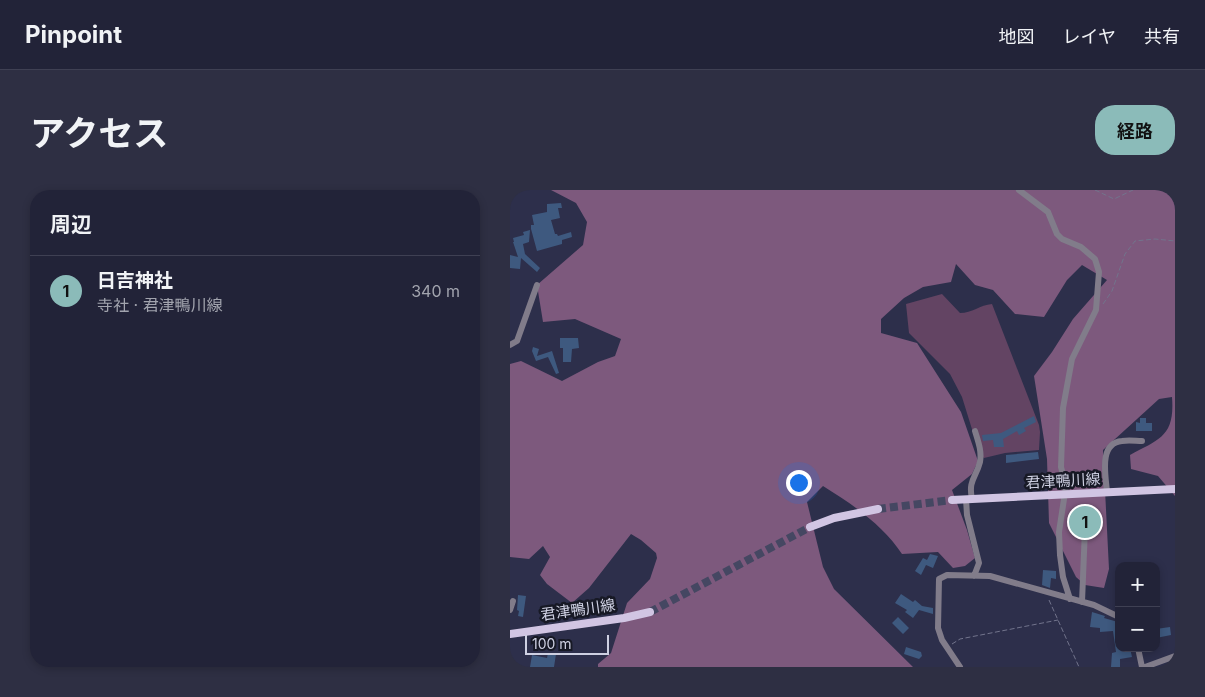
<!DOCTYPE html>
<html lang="ja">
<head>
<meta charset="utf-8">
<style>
	:root { --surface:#222338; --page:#2e2f43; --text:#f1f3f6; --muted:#a2a4ae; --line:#3f4053; --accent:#8bbbb9 }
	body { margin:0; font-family:Inter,"Noto Sans JP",sans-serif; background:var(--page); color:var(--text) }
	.controls { position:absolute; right:15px; bottom:15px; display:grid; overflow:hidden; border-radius:10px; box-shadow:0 2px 8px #0003 }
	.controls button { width:45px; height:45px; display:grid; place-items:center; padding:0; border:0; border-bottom:1px solid var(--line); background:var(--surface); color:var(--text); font:25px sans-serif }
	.scale { position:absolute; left:15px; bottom:12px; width:84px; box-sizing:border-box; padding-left:5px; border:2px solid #ced0e2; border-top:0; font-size:14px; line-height:18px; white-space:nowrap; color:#ced0e2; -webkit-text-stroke:4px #171925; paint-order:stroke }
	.you { position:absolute; left:288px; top:292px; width:18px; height:18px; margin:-12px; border:4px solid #fff; border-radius:50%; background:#1a73e8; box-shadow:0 0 0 8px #1a73e833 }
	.badge { display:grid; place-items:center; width:32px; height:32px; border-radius:50%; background:var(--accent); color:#111; font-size:16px; font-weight:700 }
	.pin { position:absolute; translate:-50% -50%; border:2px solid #fff; box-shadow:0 1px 5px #0006 }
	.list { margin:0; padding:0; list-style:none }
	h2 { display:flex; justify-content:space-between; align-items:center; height:65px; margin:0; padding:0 20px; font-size:21px }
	h2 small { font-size:16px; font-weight:400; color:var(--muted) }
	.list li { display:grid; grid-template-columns:32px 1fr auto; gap:15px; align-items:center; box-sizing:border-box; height:70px; padding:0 20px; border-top:1px solid var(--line) }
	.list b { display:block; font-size:19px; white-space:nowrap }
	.list p { margin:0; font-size:16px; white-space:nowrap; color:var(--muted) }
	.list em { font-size:16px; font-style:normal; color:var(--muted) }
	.map { position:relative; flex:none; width:665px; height:477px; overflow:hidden; border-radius:20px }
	header { display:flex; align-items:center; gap:30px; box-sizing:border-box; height:70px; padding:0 25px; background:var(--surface); border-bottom:1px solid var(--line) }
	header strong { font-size:24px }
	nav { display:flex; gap:28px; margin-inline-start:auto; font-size:18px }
	.intro { display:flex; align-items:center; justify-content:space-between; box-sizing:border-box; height:120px; padding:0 30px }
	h1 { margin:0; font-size:35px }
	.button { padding:12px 22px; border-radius:20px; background:var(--accent); color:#111; font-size:18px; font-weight:700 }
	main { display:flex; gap:30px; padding:0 30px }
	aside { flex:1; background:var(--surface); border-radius:20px; box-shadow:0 2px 8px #0003 }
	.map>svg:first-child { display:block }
	.green { fill:#634463 }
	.forest { fill:#7d597d }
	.building { fill:#3e597f }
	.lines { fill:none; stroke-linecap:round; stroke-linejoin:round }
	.major-tunnel { stroke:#454762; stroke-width:8; stroke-dasharray:8 4; stroke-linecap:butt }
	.path { stroke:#72748c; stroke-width:1; stroke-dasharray:5 2.5; stroke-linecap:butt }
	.minor { stroke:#817c8a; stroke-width:6 }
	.major { stroke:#d1c5e3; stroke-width:8 }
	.labels { text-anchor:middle; stroke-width:5; stroke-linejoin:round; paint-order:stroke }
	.street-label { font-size:15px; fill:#ced0e2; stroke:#171925 }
</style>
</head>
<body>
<header>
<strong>Pinpoint</strong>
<nav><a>地図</a><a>レイヤ</a><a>共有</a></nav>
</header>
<div class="intro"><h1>アクセス</h1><a class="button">経路</a></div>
<main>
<aside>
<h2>周辺<small></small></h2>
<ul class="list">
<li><span class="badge">1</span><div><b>日吉神社</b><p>寺社 · 君津鴨川線</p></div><em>340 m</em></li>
</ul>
</aside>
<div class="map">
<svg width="665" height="477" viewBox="0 0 665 477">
	<rect width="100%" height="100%" fill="#2d2f4b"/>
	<path class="green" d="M432,104L450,123C462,123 470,115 482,114L529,235L530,242L529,260L495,263L474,268L470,265L452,207L440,184L399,143L396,114Z"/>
	<path class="forest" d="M41,0H665V306L648,286L621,279L620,265C650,249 665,246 662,207L649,209L593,260L599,379L594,398L575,395L566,387L539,333L537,269L524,186L542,162L563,129L597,90L572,75L557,90L534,127L505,124L483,100L465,95L446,74L441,92L413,97L394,108L371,129V143L407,153L451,222L468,271L462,284L442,300L457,340L465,368L455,376L443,378L428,362L392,364C373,335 342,314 313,296L297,312L313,377L324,399L403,477H88V474L101,463L117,413L140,389L147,368L146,363L131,350L121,344L79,398L62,413L37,394L30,385L40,367L33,356L19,369L0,367V174L11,171L52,191L88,172L105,166L111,149L65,129L33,132L27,95L73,55L77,32L66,13Z"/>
	<path class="building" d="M51,13L52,18H48L50,28L41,30L45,44H47L48,46L61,42L62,47L52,50V54L27,61L21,39V35H24L22,25L37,22V14Z
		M20,40L19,52L13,54L15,64L30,78L27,82L11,68L10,79L0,78V65L8,67L3,52H4L3,48L14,45L13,42Z
		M50,148H68L69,158L62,159L61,172H53V158H50Z
		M23,157L29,159L27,166L42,161L49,183L46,184L38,167L26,171L22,161Z
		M524,226L526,232L514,238L516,241L509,245L507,241L493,249L494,257H484L483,250L473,251L472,245L491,243Z
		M630,228H636V233H642V241H626V232L630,233Z
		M528,262L529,269L496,273V265Z
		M420,364L428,366L423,378L416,375L411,385L405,381L413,368L417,370Z
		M533,380L546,381V389L541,388L540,398L532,395Z
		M391,404L403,412L405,410L412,416L423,418V424L409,420L403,428L395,422L397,420L385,413Z
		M8,405L16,406L13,427L8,426L9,421L7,420Z
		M582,422L595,426L594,428L608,432L606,448L609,447V460L620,458L622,467L610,469V477H601L602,463L606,462L603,441L590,442V438L580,437Z
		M388,427L399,438L393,444L382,433Z
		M660,437L661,445L646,448V439Z
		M396,457L411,462L412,466L409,469L394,464Z
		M38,463L46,464L44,477H20L22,465L37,468Z"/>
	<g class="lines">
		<path class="major-tunnel" d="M368,319L442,310
			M140,422L300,337"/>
		<path class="path" d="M585,0L604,9L623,0
			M593,114L602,101L615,64L625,51L645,49L665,51
			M539,410L569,477
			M442,454L450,449L548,430"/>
		<path class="minor" d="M509,0L538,22L547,44L552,49L571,57L585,69L589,82L586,120L562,169L553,218L551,277L556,296L549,342L550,365L553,387L560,409
			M0,155L7,151L27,95
			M597,302C596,287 588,253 612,251C619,250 626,251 632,251
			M456,309L457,325L469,373L464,386
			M462,309C458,290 466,288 470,272C472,261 468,251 465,241
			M572,412L575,338
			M0,420L3,411
			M628,458L632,477
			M450,477L432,450L428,438L429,389L437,385L480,386L584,415L609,427
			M635,477L665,466"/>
		<path class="major" d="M442,310L665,299
			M300,337L324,328L368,319
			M0,444L114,428L140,422"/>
	</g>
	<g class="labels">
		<g class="street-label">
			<text transform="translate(553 291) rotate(-3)" y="5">君津鴨川線</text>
			<text transform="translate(68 420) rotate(-8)" y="5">君津鴨川線</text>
		</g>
	</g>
</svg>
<div class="controls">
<button>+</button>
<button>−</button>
</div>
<div class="scale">100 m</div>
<div class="you"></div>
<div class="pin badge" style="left:575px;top:332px">1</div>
</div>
</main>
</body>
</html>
